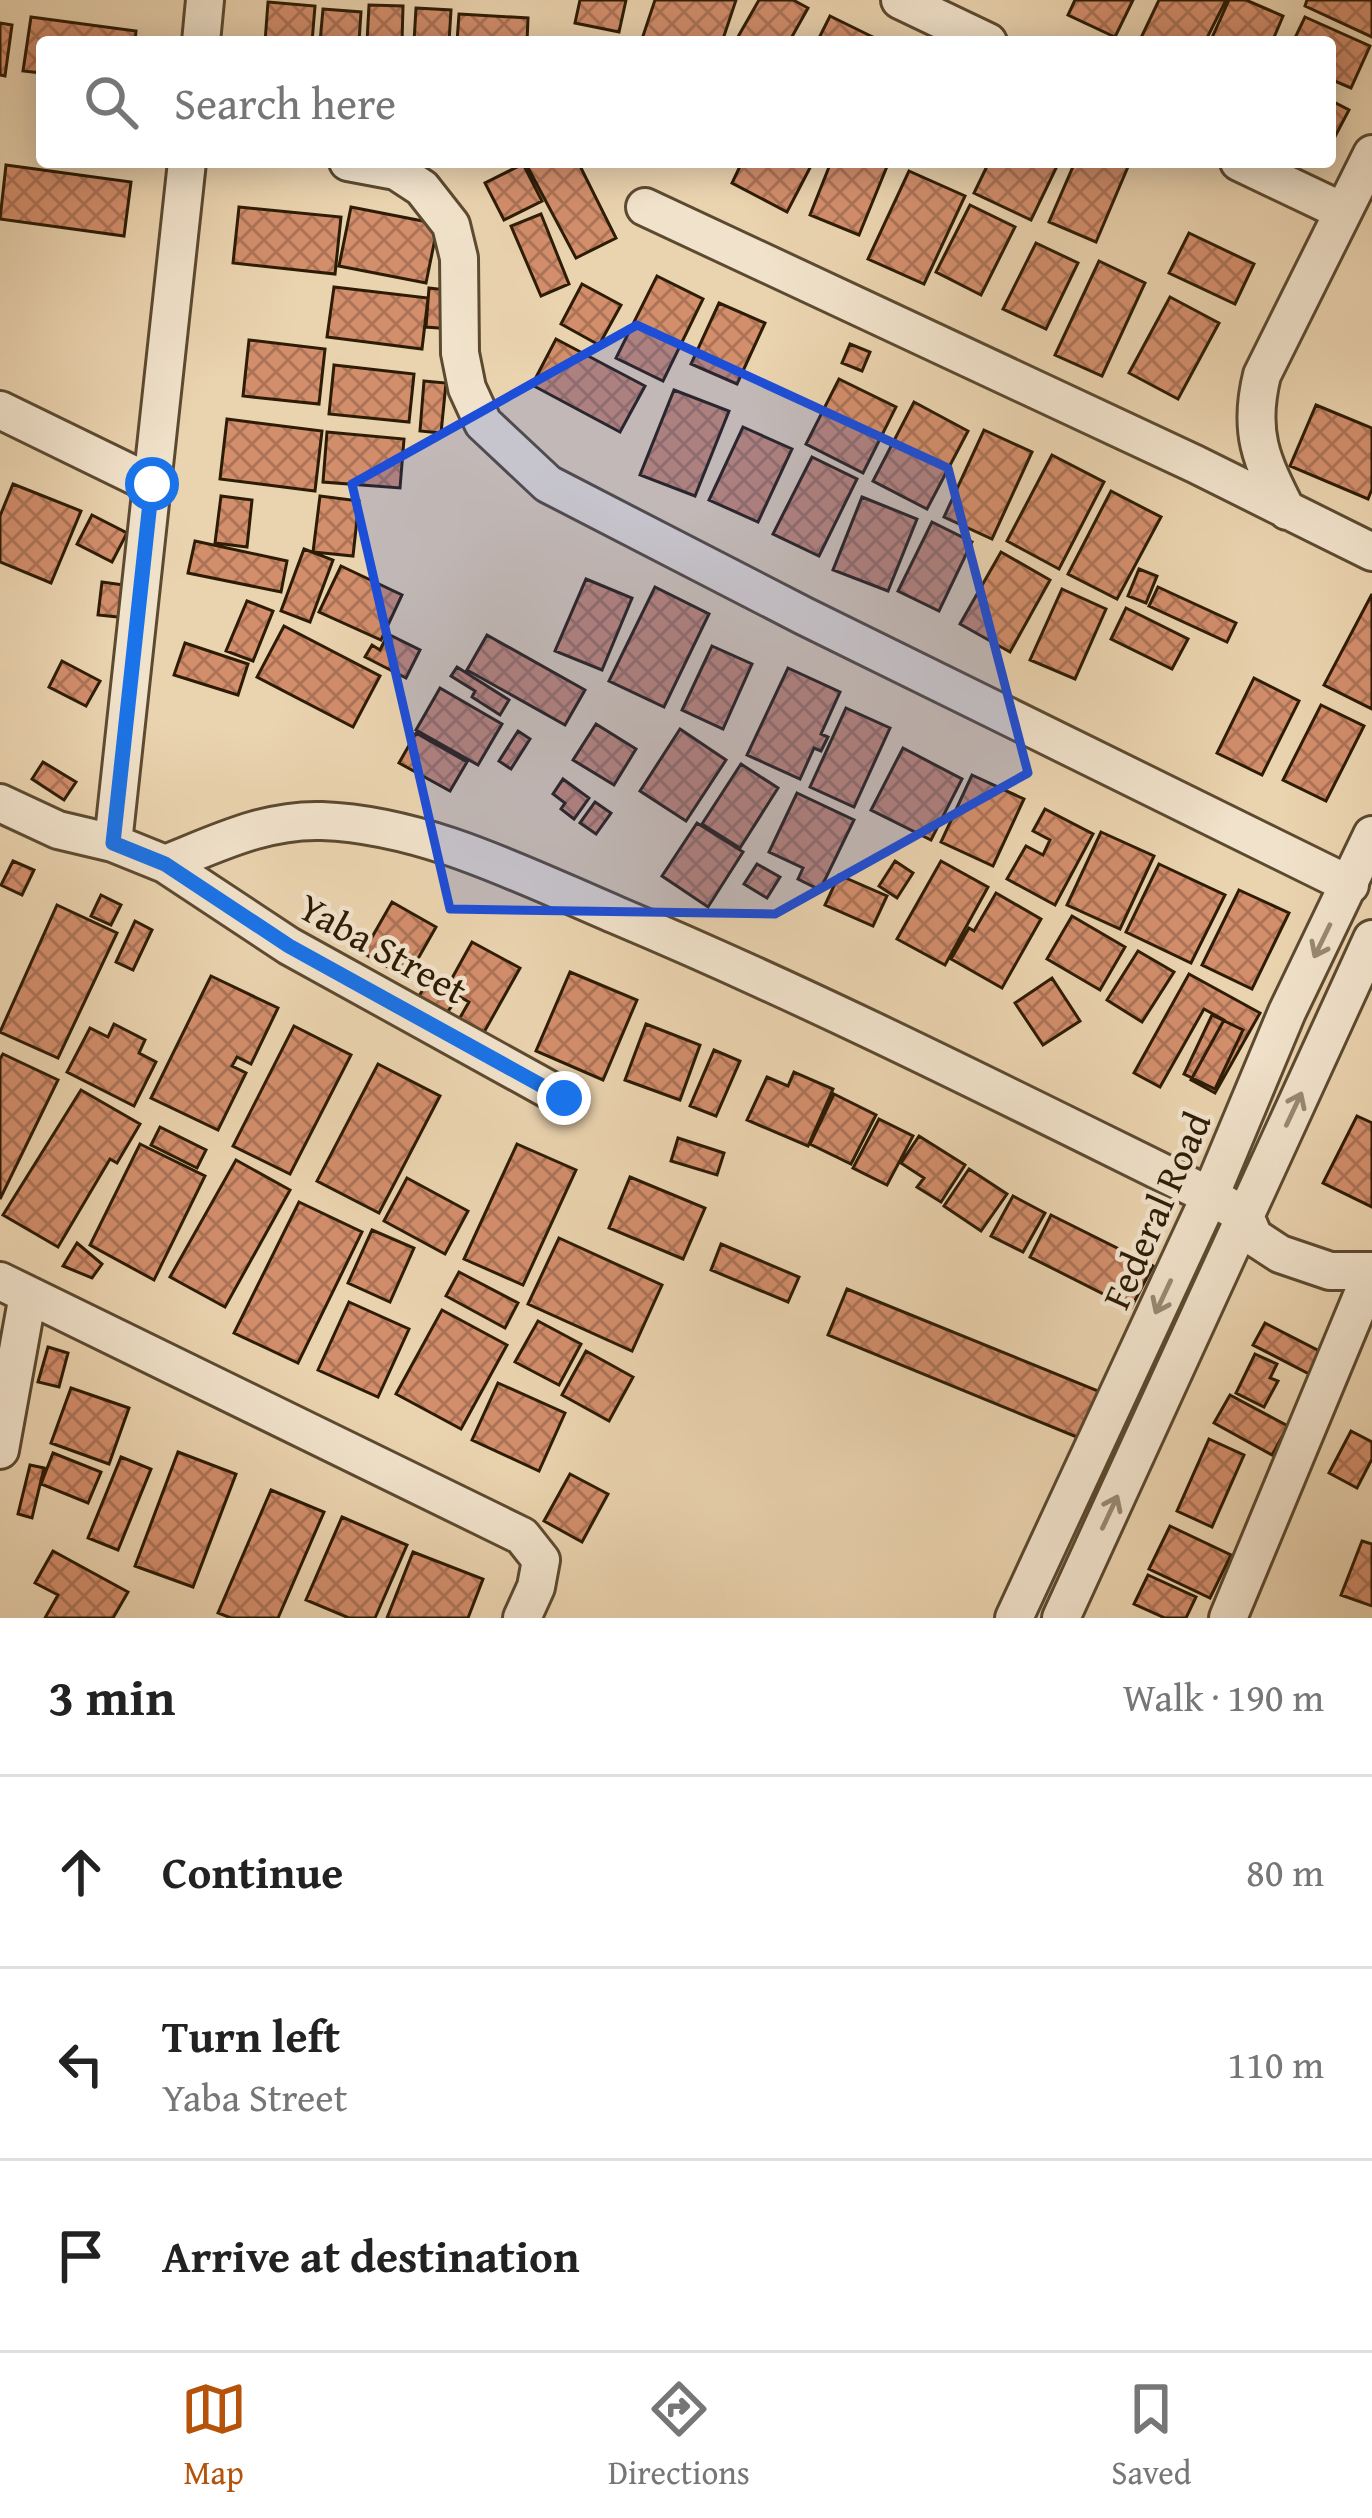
<!DOCTYPE html>
<html lang="en">
<head>
<meta charset="utf-8">
<style>
	:root { --surface:#fff; --page:#f6f6f6; --text:#222; --muted:#767676; --line:#e0e0e0; --accent:#b45309 }
	body { margin:0; font-family:"Gentium Book Plus",serif; background:var(--page); color:var(--text) }
	.stop { position:absolute; width:36px; height:36px; margin:-27px; border:9px solid #1a73e8; border-radius:50%; background:#fff }
	.stop.end { background:#1a73e8; border-color:#fff; box-shadow:0 3px 12px #0008 }
	.list { margin:0; padding:0; list-style:none }
	h2 { display:flex; justify-content:space-between; align-items:center; height:156px; margin:0; padding:0 48px; font-size:51px }
	h2 small { font-size:39px; font-weight:400; color:var(--muted) }
	.list li { display:grid; grid-template-columns:78px 1fr auto; gap:36px; align-items:center; box-sizing:border-box; height:192px; padding:0 48px; border-top:3px solid var(--line) }
	.list b { display:block; font-size:45px; white-space:nowrap }
	.list p { margin:0; font-size:39px; white-space:nowrap; color:var(--muted) }
	.list em { font-size:39px; font-style:normal; color:var(--muted) }
	.icon { flex:none; width:66px; height:66px; fill:none; stroke:currentColor; stroke-width:2; stroke-linecap:round; stroke-linejoin:round }
	.map { position:relative; flex:none; width:1372px; height:1618px; overflow:hidden }
	.search { position:absolute; background:var(--surface); box-shadow:0 6px 30px #0003; left:36px; right:36px; top:36px; height:132px; display:flex; align-items:center; gap:30px; box-sizing:border-box; padding:0 42px; border-radius:12px; color:var(--muted); font-size:45px }
	.sheet { height:732px; background:var(--surface) }
	nav { display:flex; justify-content:space-around; align-items:center; box-sizing:border-box; height:168px; border-top:3px solid var(--line); background:var(--surface); font-size:33px; color:var(--muted) }
	nav a { display:grid; justify-items:center; gap:6px }
	nav .on { color:var(--accent) }
	.map>svg:first-child { display:block }
	.building { fill:url(#building-cross-hatch); stroke:#2d1c05; stroke-width:3 }
	.lines { fill:none; stroke-linecap:round; stroke-linejoin:round }
	.minor-casing { stroke:#5c4a30; stroke-width:42 }
	.minor { stroke:#f1e2cb; stroke-width:36 }
	.oneway { stroke:#998972 }
	.route { stroke:#1a73e8; stroke-width:15 }
	.marked { fill:#1d4ed8; fill-opacity:0.2; stroke:#1d4ed8; stroke-width:9; stroke-linejoin:round }
	.labels { text-anchor:middle; stroke-width:9; stroke-linejoin:round; paint-order:stroke }
	.street-label { font-size:39px; fill:#2d1c05; stroke:#f1e2cb }
</style>
</head>
<body>
<div class="map">
<svg width="1372" height="1618" viewBox="0 0 1372 1618">
	<defs>
		<pattern id="building-cross-hatch" width="8" height="8" patternUnits="userSpaceOnUse" patternTransform="scale(3)"><rect width="8" height="8" fill="#d38e6c"/><path d="M0 0l8 8M0 8l8-8" fill="none" stroke="#ac7357"/></pattern>
	</defs>
	<rect width="100%" height="100%" fill="#ead3af"/>
	<filter id="stains"><feTurbulence type="fractalNoise" baseFrequency=".00167" numOctaves="4"/><feColorMatrix values="0 0 0 0 .2 0 0 0 0 .09 0 0 0 0 .02 0 0 0 .5 -.17"/></filter>
	<radialGradient id="worn" r=".72"><stop offset=".6" stop-color="#630" stop-opacity="0"/><stop offset="1" stop-color="#630" stop-opacity=".3"/></radialGradient>
	<path class="building" d="M580,0H626L619,32L575,23Z
		M655,0H736L722,42H660L643,36Z
		M759,0H793L808,8L789,42H735Z
		M1075,0H1133L1115,37L1068,15Z
		M1159,0H1226L1205,42H1139Z
		M1229,0H1246L1283,16L1272,42H1210Z
		M1307,0H1372V37L1305,6Z
		M268,2L315,6L312,42H265Z
		M369,5L403,6L402,42H367Z
		M416,8L451,10L449,42H414Z
		M323,9L361,12L359,42H320Z
		M459,14L528,18L527,42H457Z
		M830,16L883,42H817Z
		M31,17L136,31L135,42H42V73L23,71Z
		M1305,17L1370,46L1351,88L1330,79V42H1293Z
		M0,23L12,25L5,76L0,75Z
		M1330,100L1349,110L1330,146Z
		M578,162L616,238L576,258L525,162Z
		M742,162H813L787,212L732,183Z
		M831,162L888,164L859,235L810,215Z
		M989,162H1059L1031,220L974,193Z
		M1075,162H1130L1096,242L1049,222Z
		M523,164L542,201L504,220L485,183Z
		M6,165L131,182L124,236L0,219Z
		M909,171L965,196L924,284L868,259Z
		M970,205L1015,227L981,295L936,272Z
		M239,207L341,217L335,274L233,263Z
		M351,207L438,224L426,283L339,266Z
		M541,214L569,284L541,296L511,226Z
		M1189,233L1254,264L1235,304L1169,273Z
		M1036,243L1078,263L1046,329L1003,309Z
		M1099,261L1145,283L1102,376L1055,355Z
		M657,276L703,299L663,381L616,358Z
		M582,284L621,305L599,345L561,324Z
		M334,287L428,298L422,349L327,337Z
		M429,288L455,291L451,329L426,327Z
		M1170,297L1219,323L1178,399L1129,373Z
		M719,303L765,323L737,384L691,364Z
		M556,339L645,386L620,432L532,385Z
		M249,340L325,349L319,404L243,396Z
		M850,344L870,352L862,371L842,363Z
		M334,365L414,374L409,422L329,414Z
		M839,379L896,407L863,473L806,444Z
		M424,381L446,383L441,433L420,431Z
		M674,390L729,411L695,496L640,475Z
		M914,402L968,431L927,509L873,481Z
		M1316,405L1372,428V489L1368,499L1290,466Z
		M227,419L322,431L315,491L220,479Z
		M743,427L792,449L758,522L709,500Z
		M984,430L1032,452L992,539L944,517Z
		M327,432L404,439L400,488L323,482Z
		M1052,455L1104,482L1059,569L1007,541Z
		M812,457L857,479L819,556L773,534Z
		M13,484L81,511L51,583L0,562V516Z
		M1111,491L1161,517L1117,599L1068,574Z
		M221,496L252,500L247,547L215,543Z
		M320,496L359,501L353,556L313,552Z
		M862,497L917,519L888,591L833,570Z
		M92,515L127,533L112,562L77,544Z
		M932,522L972,542L939,611L898,591Z
		M195,541L287,561L281,592L188,573Z
		M304,549L333,560L310,622L281,611Z
		M1001,552L1050,580L1010,652L960,624Z
		M341,566L402,595L381,640L319,612Z
		M1139,569L1157,576L1146,603L1128,596Z
		M586,579L632,598L602,670L555,651Z
		M102,582L131,586L128,618L98,615Z
		M655,587L709,614L664,707L609,681Z
		M1158,587L1236,623L1227,642L1149,606Z
		M1062,589L1106,609L1075,679L1030,660Z
		M1372,594V709L1324,685Z
		M247,601L273,611L253,661L226,651Z
		M1126,608L1188,639L1172,669L1111,639Z
		M284,626L380,676L353,727L257,677Z
		M388,634L420,650L406,678L365,657L372,645L380,650Z
		M487,635L585,690L565,725L467,670Z
		M185,643L248,664L238,695L174,675Z
		M712,646L752,664L723,729L682,710Z
		M62,661L100,681L86,706L49,687Z
		M457,667L509,700L500,715L472,697L475,691L451,676Z
		M788,668L840,692L821,734L828,737L821,751L814,748L800,779L747,755Z
		M1254,678L1299,701L1262,775L1217,753Z
		M440,688L502,724L478,765L416,730Z
		M1321,705L1364,726L1326,801L1283,780Z
		M846,708L890,728L854,807L810,787Z
		M596,724L636,749L614,785L573,760Z
		M680,729L726,760L686,821L640,791Z
		M518,731L530,739L511,769L499,761Z
		M416,733L467,762L450,791L399,763Z
		M903,748L962,779L931,840L871,810Z
		M43,762L76,782L64,800L32,779Z
		M741,764L778,788L740,848L702,824Z
		M972,775L1024,799L993,866L941,842Z
		M563,779L589,798L574,819L561,809L565,803L553,794Z
		M797,793L854,820L820,890L798,879L803,868L769,852Z
		M595,802L611,813L596,834L580,823Z
		M1045,809L1093,834L1055,905L1007,879L1026,846L1043,855L1050,840L1033,831Z
		M697,823L743,852L708,907L662,876Z
		M1101,832L1154,856L1120,929L1067,905Z
		M13,861L34,870L22,895L1,885Z
		M895,861L913,873L897,898L879,886Z
		M941,861L988,887L945,965L897,939Z
		M757,864L780,877L767,898L744,884Z
		M1159,864L1225,895L1191,963L1126,932Z
		M839,875L887,896L873,926L825,905Z
		M1239,890L1289,913L1252,989L1202,965Z
		M996,893L1041,919L1002,988L951,959L969,928L974,931Z
		M101,895L121,905L111,925L91,916Z
		M392,902L436,927L407,978L363,953Z
		M57,905L117,933L58,1058L0,1032Z
		M1072,916L1125,947L1100,990L1047,959Z
		M135,921L152,930L133,970L116,962Z
		M472,942L520,968L483,1034L458,1021L469,1002L446,989Z
		M1138,951L1174,972L1142,1022L1107,1000Z
		M570,972L637,1000L603,1080L536,1051Z
		M1189,974L1260,1013L1215,1093L1191,1080L1224,1020L1204,1009L1160,1087L1134,1073Z
		M211,976L278,1008L251,1064L237,1057L232,1066L246,1073L218,1130L151,1098Z
		M1052,978L1080,1021L1043,1045L1015,1003Z
		M429,980L457,999L446,1014L419,996Z
		M1212,1015L1243,1030L1215,1089L1184,1074Z
		M114,1024L145,1040L139,1053L156,1062L134,1106L67,1072L90,1028L108,1037Z
		M646,1024L700,1045L680,1100L625,1080Z
		M294,1026L351,1055L290,1174L233,1146Z
		M714,1050L740,1061L716,1116L690,1106Z
		M3,1054L58,1080L0,1199V1059Z
		M378,1064L440,1096L379,1213L317,1181Z
		M794,1072L833,1089L808,1146L747,1120L767,1077L788,1086Z
		M81,1090L140,1124L117,1163L110,1159L58,1247L3,1215Z
		M834,1094L876,1115L851,1164L810,1144Z
		M1357,1116L1372,1123V1207L1323,1183Z
		M879,1119L913,1136L887,1185L853,1168Z
		M160,1127L206,1150L197,1168L151,1145Z
		M919,1136L965,1165L941,1202L917,1187L924,1178L901,1163Z
		M678,1138L724,1153L717,1175L671,1161Z
		M140,1144L205,1176L154,1280L90,1245Z
		M517,1144L576,1170L523,1285L464,1259Z
		M236,1160L290,1190L225,1307L170,1277Z
		M969,1169L1007,1194L981,1231L944,1206Z
		M630,1177L705,1208L683,1259L609,1228Z
		M407,1178L468,1211L445,1254L384,1221Z
		M1013,1196L1045,1213L1023,1252L991,1236Z
		M299,1202L362,1232L298,1363L234,1333Z
		M1051,1215L1153,1266L1131,1308L1030,1257Z
		M372,1230L414,1248L390,1302L348,1283Z
		M559,1238L662,1285L632,1351L528,1304Z
		M77,1243L102,1264L92,1278L63,1266Z
		M721,1244L799,1277L788,1302L711,1270Z
		M459,1272L518,1303L505,1328L446,1296Z
		M847,1289L1108,1395L1089,1442L828,1335Z
		M349,1302L409,1329L378,1397L318,1370Z
		M442,1310L507,1345L461,1429L396,1394Z
		M538,1321L581,1344L559,1385L515,1362Z
		M1265,1323L1329,1356L1317,1378L1253,1345Z
		M48,1347L68,1353L59,1387L38,1382Z
		M586,1351L633,1377L609,1421L562,1395Z
		M1255,1354L1277,1364L1270,1378L1278,1381L1264,1407L1236,1393Z
		M498,1383L565,1413L539,1471L472,1440Z
		M71,1388L129,1408L109,1464L51,1443Z
		M1230,1395L1288,1426L1272,1455L1214,1423Z
		M1351,1431L1372,1442V1459L1357,1488L1329,1473Z
		M1209,1439L1244,1455L1212,1527L1177,1511Z
		M178,1452L236,1474L193,1587L135,1566Z
		M53,1453L101,1472L88,1503L41,1484Z
		M121,1457L151,1469L118,1550L88,1538Z
		M30,1465L44,1468L32,1518L18,1514Z
		M570,1474L608,1494L582,1542L544,1521Z
		M271,1490L324,1512L278,1618H231L218,1613Z
		M342,1517L407,1545L375,1618H349L306,1600Z
		M1170,1526L1231,1555L1210,1598L1149,1569Z
		M1362,1541L1372,1544V1606L1341,1595Z
		M53,1551L128,1592L113,1618H45L58,1595L35,1583Z
		M413,1552L483,1579L468,1618H387Z
		M1148,1575L1196,1597L1186,1618H1165L1134,1604Z"/>
	<g class="lines">
		<g class="minor-casing">
			<path id="minor" d="M900,0L988,42
				M201,42L205,0
				M348,162L396,171L422,188L451,225L459,258L460,353L467,388L483,423L548,484L804,616L1350,885
				M1239,162L1342,211
				M645,207L1195,464L1372,552
				M0,410L152,484
				M1287,511C1261,460 1248,432 1262,375L1372,154
				M0,803L58,830L113,843L165,864C216,844 265,819 322,821C425,825 522,875 616,915C818,1000 1013,1099 1210,1196L1245,1216L1254,1237L1280,1254L1330,1271H1372
				M113,843L187,162
				M165,864L289,946L564,1098
				M0,1281L522,1536L541,1560L536,1587L522,1618
				M0,1450L28,1295
				M1014,1618L1210,1196L1287,1012L1372,835
				M1061,1618L1372,939
				M1228,1618L1372,1272"/>
		</g>
		<use href="#minor" class="minor"/>
	</g>
	<defs><path id="oneway-shaft" d="M-6 0H5M1.5-3L5.5 0L1.5 3" fill="none" stroke-width="1.6" stroke-linecap="round" stroke-linejoin="round" transform="scale(3)"/></defs>
	<g class="oneway">
		<use href="#oneway-shaft" transform="translate(1322 941) rotate(116)"/>
		<use href="#oneway-shaft" transform="translate(1294 1109) rotate(-65)"/>
		<use href="#oneway-shaft" transform="translate(1163 1297) rotate(115)"/>
		<use href="#oneway-shaft" transform="translate(1110 1512) rotate(-65)"/>
	</g>
	<g class="lines">
		<path class="route" d="M152,484L113,843L165,864L289,946L564,1098"/>
	</g>
	<path class="marked" d="M637,325L948,468L1028,773L775,914L450,909L352,484Z"/>
	<g class="labels">
		<g class="street-label">
			<text transform="translate(383 948) rotate(29)" y="14">Yaba Street</text>
			<text transform="translate(1156 1210) rotate(-66)" y="14">Federal Road</text>
		</g>
	</g>
	<rect width="100%" height="100%" filter="url(#stains)"/>
	<rect width="100%" height="100%" fill="url(#worn)"/>
</svg>
<div class="stop" style="left:152px;top:484px"></div>
<div class="stop end" style="left:564px;top:1098px"></div>
<div class="search"><svg class="icon" aria-label="search" viewBox="0 0 24 24"><circle cx="10" cy="10" r="6"/><path d="M15 15l6 6"/></svg>Search here</div>
</div>
<section class="sheet">
<h2>3 min<small>Walk · 190 m</small></h2>
<ul class="list">
<li><svg class="icon" aria-label="ahead" viewBox="0 0 24 24"><path d="M12 20V5M6 11l6-6 6 6"/></svg><div><b>Continue</b></div><em>80 m</em></li>
<li><svg class="icon" aria-label="left" viewBox="0 0 24 24"><path d="M17 20v-9H6M10 6l-5 5 5 5"/></svg><div><b>Turn left</b><p>Yaba Street</p></div><em>110 m</em></li>
<li><svg class="icon" aria-label="arrive" viewBox="0 0 24 24"><path d="M6 21V4h12l-3 4 3 4H6"/></svg><div><b>Arrive at destination</b></div></li>
</ul>
</section>
<nav>
<a class="on"><svg class="icon" aria-label="map" viewBox="0 0 24 24"><path d="M3 6l6-2 6 2 6-2v14l-6 2-6-2-6 2zM9 4v14M15 6v14"/></svg>Map</a>
<a><svg class="icon" aria-label="directions" viewBox="0 0 24 24"><path d="M12 3l9 9-9 9-9-9zM9 14v-3h6M13 9l2 2-2 2"/></svg>Directions</a>
<a><svg class="icon" aria-label="saved" viewBox="0 0 24 24"><path d="M7 4h10v16l-5-4-5 4z"/></svg>Saved</a>
</nav>
</body>
</html>
